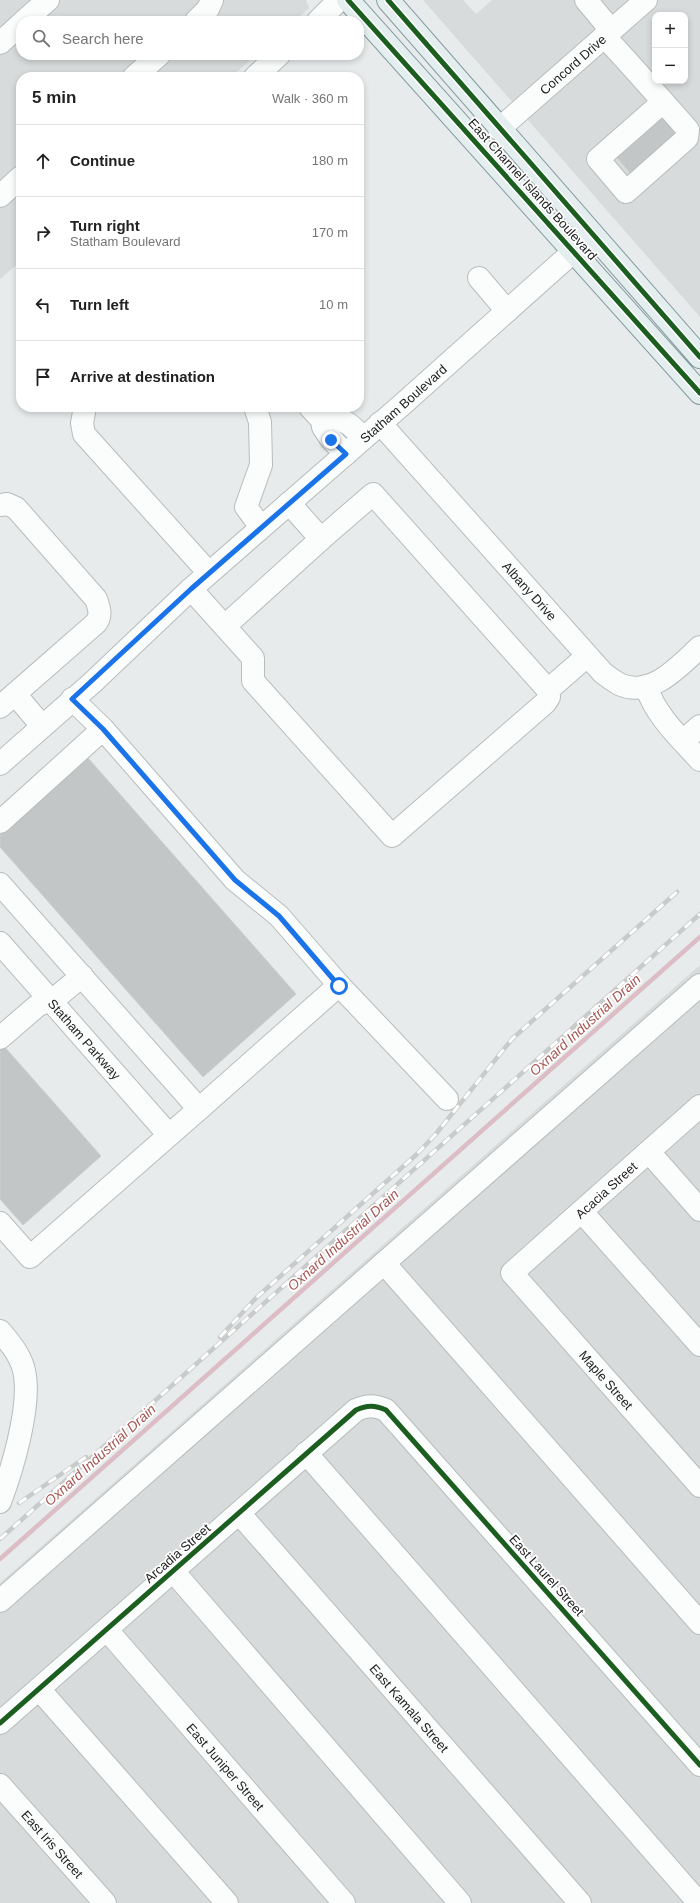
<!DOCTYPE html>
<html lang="en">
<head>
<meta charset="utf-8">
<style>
	:root { --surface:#fff; --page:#f6f6f6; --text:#222; --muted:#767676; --line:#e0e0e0 }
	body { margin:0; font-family:Helvetica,sans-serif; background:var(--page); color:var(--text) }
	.controls { position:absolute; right:12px; top:12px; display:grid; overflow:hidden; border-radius:8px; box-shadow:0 2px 6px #0003 }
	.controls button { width:36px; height:36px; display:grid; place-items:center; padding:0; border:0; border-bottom:1px solid var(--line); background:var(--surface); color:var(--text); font:20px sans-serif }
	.stop { position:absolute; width:12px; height:12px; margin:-9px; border:3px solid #1a73e8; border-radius:50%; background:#fff }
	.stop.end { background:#1a73e8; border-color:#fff; box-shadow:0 1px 4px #0008 }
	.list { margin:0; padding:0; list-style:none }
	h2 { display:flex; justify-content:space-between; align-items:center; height:52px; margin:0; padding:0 16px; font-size:17px }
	h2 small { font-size:13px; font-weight:400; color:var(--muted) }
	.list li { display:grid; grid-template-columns:26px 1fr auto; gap:12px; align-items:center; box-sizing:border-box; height:72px; padding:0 16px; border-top:1px solid var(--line) }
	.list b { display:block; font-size:15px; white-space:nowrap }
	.list p { margin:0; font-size:13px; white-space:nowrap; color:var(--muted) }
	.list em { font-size:13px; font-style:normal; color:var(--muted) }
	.icon { flex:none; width:22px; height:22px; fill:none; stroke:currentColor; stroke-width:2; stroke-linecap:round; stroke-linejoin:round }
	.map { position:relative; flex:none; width:700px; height:1903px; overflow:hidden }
	.search { position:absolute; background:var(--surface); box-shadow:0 2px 6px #0003; left:16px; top:16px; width:348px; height:44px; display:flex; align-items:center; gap:10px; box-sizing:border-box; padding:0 14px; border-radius:16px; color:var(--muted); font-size:15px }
	.panel { position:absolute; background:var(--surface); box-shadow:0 2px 6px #0003; left:16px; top:72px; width:348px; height:340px; border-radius:16px }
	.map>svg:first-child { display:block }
	.residential { fill:#d8dbdb; fill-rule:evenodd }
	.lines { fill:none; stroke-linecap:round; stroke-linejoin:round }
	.stream { stroke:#dcbdc6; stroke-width:4.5 }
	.building { fill:#c3c6c7; stroke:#c9cecf }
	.minor-casing { stroke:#babcbc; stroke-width:24 }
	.major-casing { stroke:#869ba0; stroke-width:24 }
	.minor { stroke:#fbfcfc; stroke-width:22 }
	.major { stroke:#e5eeef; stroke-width:22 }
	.rail-casing { stroke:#c9caca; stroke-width:4.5 }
	.rail { stroke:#fff; stroke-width:3; stroke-dasharray:9; stroke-linecap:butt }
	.cycleway-casing { stroke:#fff; stroke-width:8 }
	.cycleway { stroke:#1b5e20; stroke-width:5 }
	.route { stroke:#1a73e8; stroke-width:5 }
	.labels { text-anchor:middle; stroke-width:3.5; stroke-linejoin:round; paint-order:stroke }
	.street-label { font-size:13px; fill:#1e1e1e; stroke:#fff }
	.water-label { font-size:14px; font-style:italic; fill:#a55553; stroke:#fff }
</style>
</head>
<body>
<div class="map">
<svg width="700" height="1903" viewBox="0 0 700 1903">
	<rect width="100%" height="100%" fill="#e7ebec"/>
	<path class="residential" d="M0,0H306L309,8L295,21H21V55H256L231,77H21V261L0,279Z
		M423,0H463L476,14L492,0H700V317ZM655,15H685V81H655Z
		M700,965V1903H0V1583Z"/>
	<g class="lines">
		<path class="stream" d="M0,1559L700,937"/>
	</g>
	<path class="building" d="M660,115L677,135L632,175L615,155Z
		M88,758L296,994L203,1077L0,847V835Z
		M2,1044L101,1156L23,1225L0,1199V1046Z"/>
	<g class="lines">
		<g class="minor-casing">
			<g id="minor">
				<path d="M586,0L611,30"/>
				<path d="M24,21L48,0"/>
				<path d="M196,21L208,9L212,0"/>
				<path d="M318,21L339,0"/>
				<path d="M604,36C633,67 660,98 688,130L687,138L626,192L598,159L663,102"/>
				<path d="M0,43L21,24"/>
				<path d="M134,77L159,55"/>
				<path d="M255,77L279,55"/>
				<path id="s1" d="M499,129L646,0"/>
				<path d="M0,196L21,177"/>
				<path d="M479,278L507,311"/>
				<path d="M85,407L82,423L84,434L209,573"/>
				<path d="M255,407L260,422L261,465L246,507L261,527"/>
				<path d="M310,407L322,420L323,427L331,439L346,454"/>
				<path d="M322,420C344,418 349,422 363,438"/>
				<path id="s2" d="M380,423L603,673C608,677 614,681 619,684C651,699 679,666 700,647"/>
				<path d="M0,505L7,504L16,508L96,599C99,608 102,615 96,623L0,707"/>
				<path d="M191,589L253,658V681L392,836L545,703L549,697L548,690L373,494L321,539"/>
				<path d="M225,626L321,539L289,503"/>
				<path d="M646,686C655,715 680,738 700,760"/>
				<path d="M548,690L587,656"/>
				<path d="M15,694L42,726"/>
				<path d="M683,741L700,726"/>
				<path id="s3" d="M0,764L92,683L191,589L404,403L592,235"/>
				<path d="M0,822L103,729"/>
				<path d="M0,884L199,1109L339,985L279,916L235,880L103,729L72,699"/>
				<path id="s4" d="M0,943L168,1134"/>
				<path d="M339,985L447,1099"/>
				<path d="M0,1038L37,1006L59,995L82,976"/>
				<path id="s5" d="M700,1106L512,1273L700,1486"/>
				<path d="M649,1152L700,1210"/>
				<path d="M582,1212L700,1345"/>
				<path d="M0,1223L30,1257L199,1109"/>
				<path d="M384,1263L700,1623"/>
				<path d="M0,1331C11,1344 23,1358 25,1376C30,1410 12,1470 0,1502"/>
				<path d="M306,1453L699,1903"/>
				<path id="s6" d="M239,1513L580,1903"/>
				<path d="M173,1571L460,1903"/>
				<path d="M0,1601L700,985"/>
				<path id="s7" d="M107,1630L344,1903"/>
				<path d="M39,1689L227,1903"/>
				<path d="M0,1723L356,1410C367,1405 375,1405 386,1410L700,1765"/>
				<path id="s8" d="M0,1785L105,1903"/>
			</g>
		</g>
		<g class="major-casing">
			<path id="major" d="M348,0L700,393
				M388,0L700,357"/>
		</g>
		<use href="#minor" class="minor"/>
		<use href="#major" class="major"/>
		<g class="rail-casing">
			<path id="rail" d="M220,1337L256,1298L416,1155L435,1135L512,1039L677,892
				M19,1503L86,1457
				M0,1539L700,914"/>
		</g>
		<use href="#rail" class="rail"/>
		<g class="cycleway-casing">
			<path id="cycleway" d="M348,0L700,393
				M388,0L700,357
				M0,1723L356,1410C367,1405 375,1405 386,1410L700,1765"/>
		</g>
		<use href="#cycleway" class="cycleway"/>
	</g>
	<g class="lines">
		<path class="route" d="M331,440L346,454L191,589L72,699L103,729L235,880L279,916L339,986"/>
	</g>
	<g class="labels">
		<g class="street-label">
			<text dy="5" stroke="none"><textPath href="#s1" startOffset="98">Concord Drive</textPath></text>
			<text transform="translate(533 189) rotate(48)" y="5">East Channel Islands Boulevard</text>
			<text dy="5" stroke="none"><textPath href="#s3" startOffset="541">Statham Boulevard</textPath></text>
			<text dy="5" stroke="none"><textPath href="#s2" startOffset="225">Albany Drive</textPath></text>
			<text dy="5" stroke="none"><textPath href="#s4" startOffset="128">Statham Parkway</textPath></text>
			<text transform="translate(606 1190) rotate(-42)" y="5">Acacia Street</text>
			<text dy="5" stroke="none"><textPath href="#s5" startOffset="394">Maple Street</textPath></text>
			<text transform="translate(177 1553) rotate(-41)" y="5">Arcadia Street</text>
			<text transform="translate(547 1575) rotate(48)" y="5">East Laurel Street</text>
			<text dy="5" stroke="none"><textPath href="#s6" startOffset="259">East Kamala Street</textPath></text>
			<text dy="5" stroke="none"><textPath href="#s7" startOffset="181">East Juniper Street</textPath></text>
			<text dy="5" stroke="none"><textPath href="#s8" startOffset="79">East Iris Street</textPath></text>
		</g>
		<g class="water-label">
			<text transform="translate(585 1025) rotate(-42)" y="5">Oxnard Industrial Drain</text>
			<text transform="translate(343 1240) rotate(-42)" y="5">Oxnard Industrial Drain</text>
			<text transform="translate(100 1455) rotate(-42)" y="5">Oxnard Industrial Drain</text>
		</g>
	</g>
</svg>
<div class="controls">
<button>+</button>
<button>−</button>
</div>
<div class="stop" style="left:339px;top:986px"></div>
<div class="stop end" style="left:331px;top:440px"></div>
<div class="search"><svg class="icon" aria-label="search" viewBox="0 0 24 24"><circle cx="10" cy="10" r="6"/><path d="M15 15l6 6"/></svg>Search here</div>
<section class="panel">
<h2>5 min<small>Walk · 360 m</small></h2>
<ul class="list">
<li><svg class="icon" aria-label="ahead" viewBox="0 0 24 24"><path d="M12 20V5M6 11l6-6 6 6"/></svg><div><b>Continue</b></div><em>180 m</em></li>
<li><svg class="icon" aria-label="right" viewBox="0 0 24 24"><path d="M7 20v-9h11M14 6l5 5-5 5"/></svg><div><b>Turn right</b><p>Statham Boulevard</p></div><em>170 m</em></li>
<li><svg class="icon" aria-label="left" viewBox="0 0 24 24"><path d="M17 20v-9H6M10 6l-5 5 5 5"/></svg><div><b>Turn left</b></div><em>10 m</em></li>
<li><svg class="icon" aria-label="arrive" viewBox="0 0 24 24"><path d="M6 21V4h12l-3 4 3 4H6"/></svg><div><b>Arrive at destination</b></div></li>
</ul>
</section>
</div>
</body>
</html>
